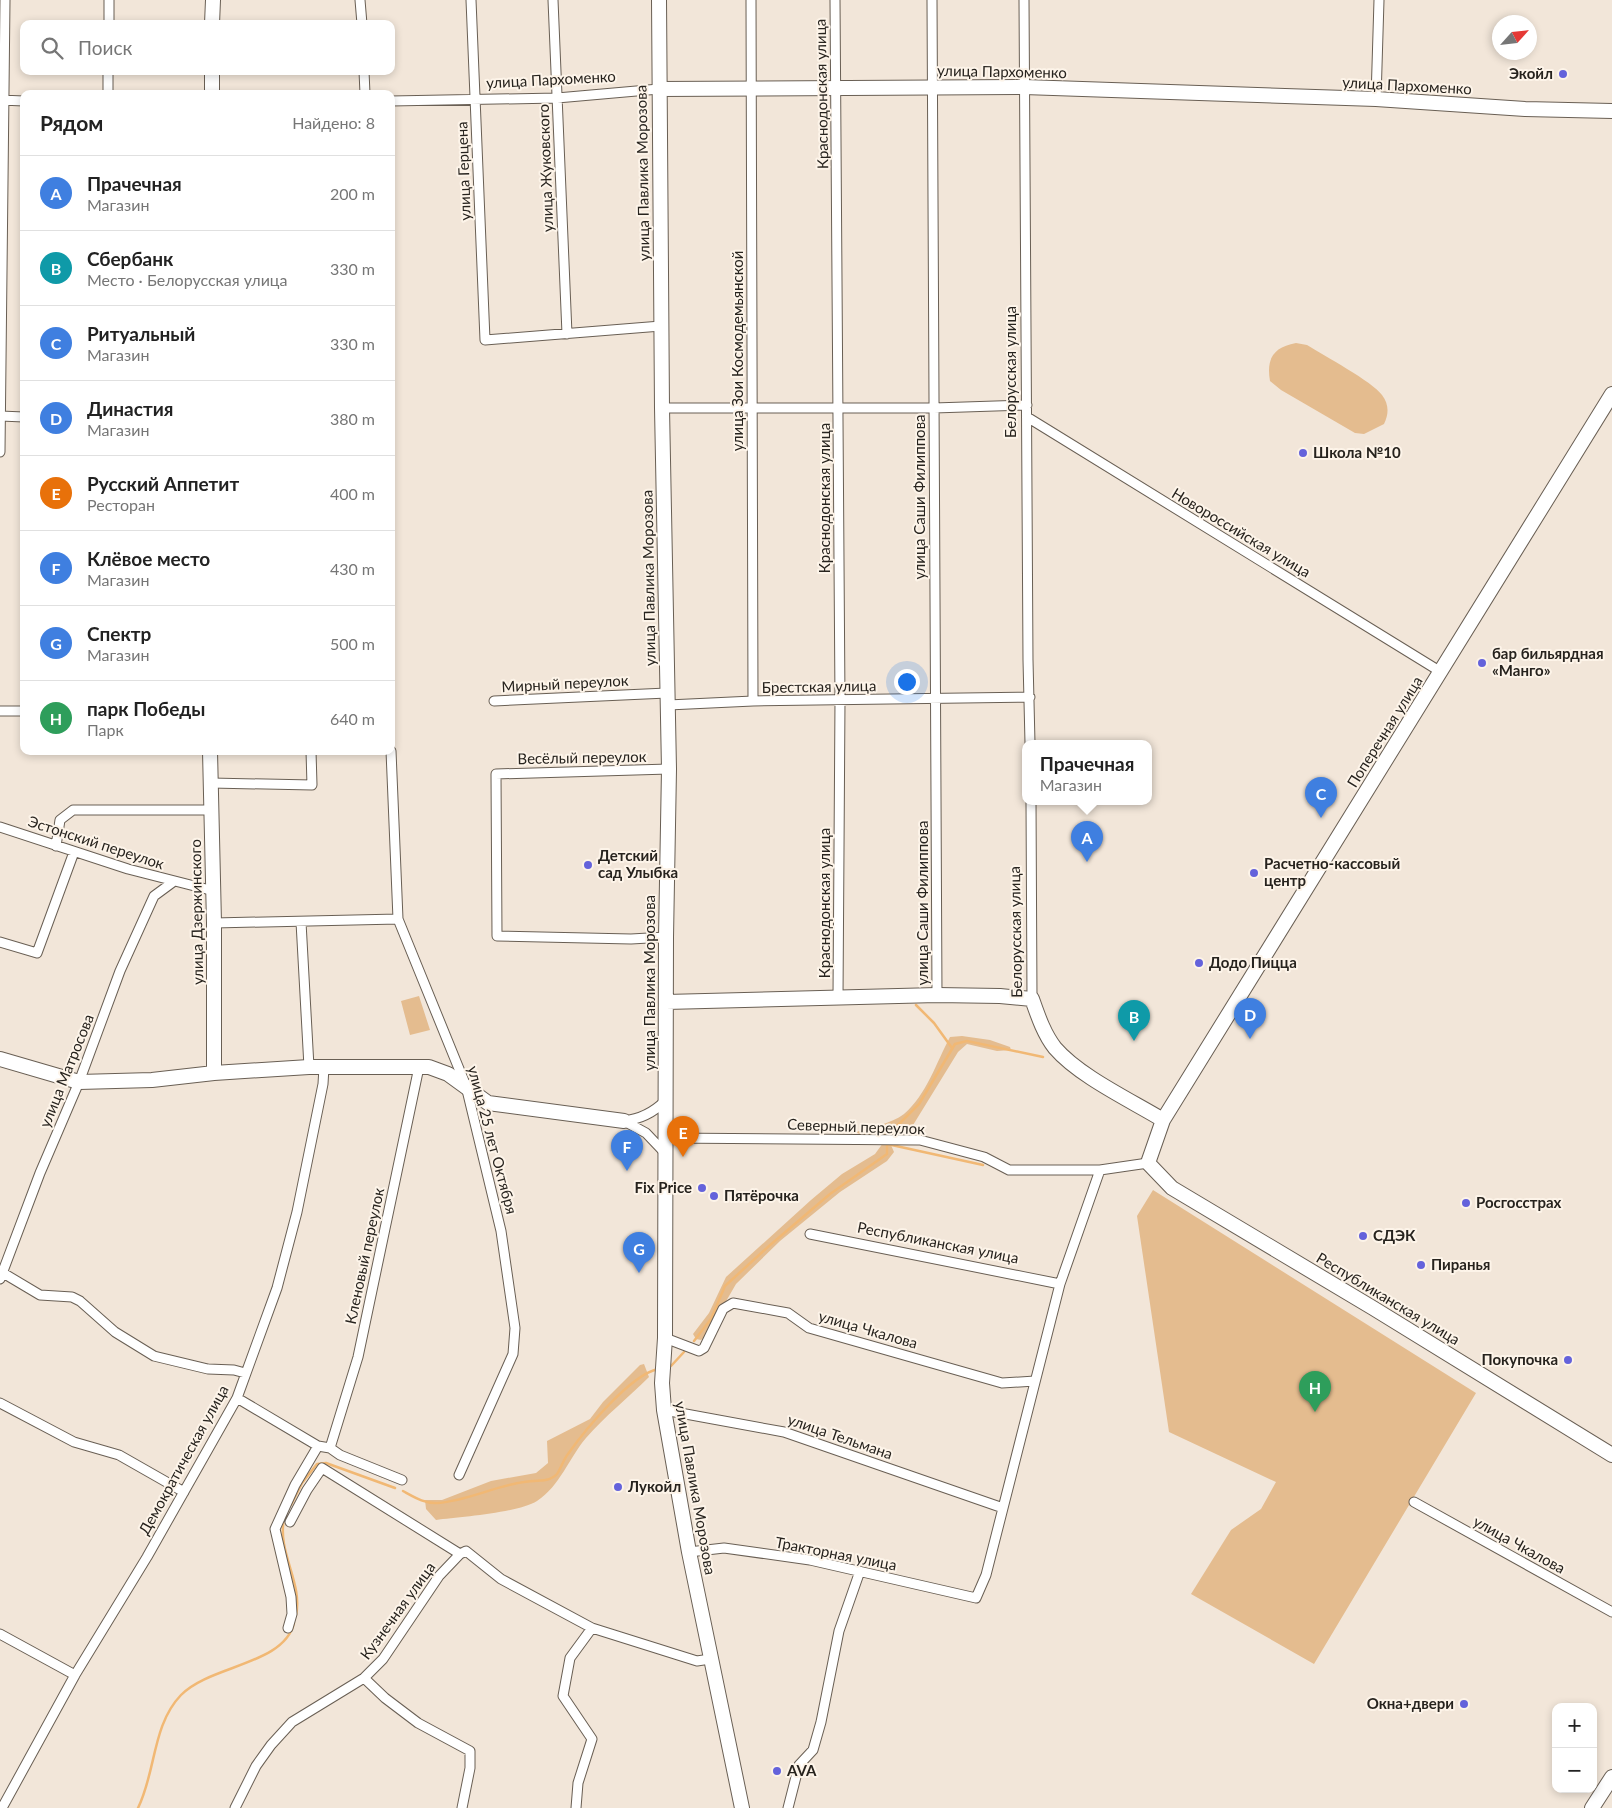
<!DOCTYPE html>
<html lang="ru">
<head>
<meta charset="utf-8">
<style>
	:root { --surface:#fff; --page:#f6f6f6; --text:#222; --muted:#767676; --line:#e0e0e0; --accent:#7c3aed }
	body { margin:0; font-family:Lato,sans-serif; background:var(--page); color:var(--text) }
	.controls { position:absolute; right:15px; bottom:15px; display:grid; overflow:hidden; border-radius:10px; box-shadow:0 2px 8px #0003 }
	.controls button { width:45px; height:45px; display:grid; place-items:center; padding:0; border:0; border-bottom:1px solid var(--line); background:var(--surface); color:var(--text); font:25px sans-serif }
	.compass { position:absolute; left:1492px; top:15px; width:45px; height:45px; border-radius:50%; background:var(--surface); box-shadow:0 2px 8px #0003; rotate:63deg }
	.you { position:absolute; left:906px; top:681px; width:18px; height:18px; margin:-12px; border:4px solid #fff; border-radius:50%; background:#1a73e8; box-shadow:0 0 0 8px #1a73e833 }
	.badge { display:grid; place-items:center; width:32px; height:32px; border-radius:50%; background:var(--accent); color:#fff; font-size:16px; font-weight:700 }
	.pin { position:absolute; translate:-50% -41px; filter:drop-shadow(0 1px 2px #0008) }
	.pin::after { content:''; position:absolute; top:26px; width:18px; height:15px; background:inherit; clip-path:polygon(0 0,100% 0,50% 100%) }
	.popup { position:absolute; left:1022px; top:740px; width:130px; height:65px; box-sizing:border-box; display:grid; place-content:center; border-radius:10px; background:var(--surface); filter:drop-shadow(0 1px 4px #0005); font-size:16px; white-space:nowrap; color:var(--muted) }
	.popup b { font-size:19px; color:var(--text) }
	.popup::after { content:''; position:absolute; left:50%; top:100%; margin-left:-10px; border:10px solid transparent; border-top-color:var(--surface) }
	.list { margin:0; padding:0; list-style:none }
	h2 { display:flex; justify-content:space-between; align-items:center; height:65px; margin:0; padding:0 20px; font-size:21px }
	h2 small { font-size:16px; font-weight:400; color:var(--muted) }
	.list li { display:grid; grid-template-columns:32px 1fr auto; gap:15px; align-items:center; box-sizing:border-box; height:75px; padding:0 20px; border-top:1px solid var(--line) }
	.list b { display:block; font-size:19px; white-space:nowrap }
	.list p { margin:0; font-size:16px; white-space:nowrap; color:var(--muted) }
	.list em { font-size:16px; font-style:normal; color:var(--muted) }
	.icon { flex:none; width:28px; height:28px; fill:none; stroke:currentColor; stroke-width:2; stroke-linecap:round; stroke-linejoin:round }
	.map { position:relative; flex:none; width:1612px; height:1808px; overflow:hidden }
	.search { position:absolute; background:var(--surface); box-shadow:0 2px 8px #0003; left:20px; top:20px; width:375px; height:55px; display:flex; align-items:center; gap:12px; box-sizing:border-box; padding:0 18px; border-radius:10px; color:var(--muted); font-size:19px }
	.panel { position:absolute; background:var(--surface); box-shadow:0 2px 8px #0003; left:20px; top:90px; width:375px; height:665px; border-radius:10px }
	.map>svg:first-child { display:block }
	.green { fill:#e4bc8f }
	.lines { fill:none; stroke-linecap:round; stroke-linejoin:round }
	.stream { stroke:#f1b874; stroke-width:2.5 }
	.street-casing { stroke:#695f54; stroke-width:11 }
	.secondary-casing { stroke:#695f54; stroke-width:16 }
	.street { stroke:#fff; stroke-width:9 }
	.secondary { stroke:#fff; stroke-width:14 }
	.poi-dot { fill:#6462db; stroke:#fdf4e9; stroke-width:2 }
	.labels { text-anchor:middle; stroke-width:4; stroke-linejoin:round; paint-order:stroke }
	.street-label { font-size:15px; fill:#27231e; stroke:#fdf4e9 }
	.poi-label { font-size:15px; font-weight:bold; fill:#27231e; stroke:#fdf4e9; text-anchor:start }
</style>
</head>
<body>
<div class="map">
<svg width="1612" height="1808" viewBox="0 0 1612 1808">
	<rect width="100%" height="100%" fill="#f2e6d9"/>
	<path class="green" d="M1296,343L1307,345C1323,355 1373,382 1382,395C1389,404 1389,414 1384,424L1364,434L1355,433L1281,390L1270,381C1266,358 1274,347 1296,343Z
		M419,996L430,1030L410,1035L401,1001Z
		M962,1036L990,1040L1010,1047L1011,1050L997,1051L967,1044L958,1052L910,1130L903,1135H861L856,1132C871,1127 891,1124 904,1114C927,1094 936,1063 950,1037Z
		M883,1143L891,1145L894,1152L887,1161L840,1192L780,1241L736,1284L706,1336L701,1340L696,1339L693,1334L709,1313L726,1277L811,1200L842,1174L875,1154Z
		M1153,1190L1476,1393L1314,1664L1191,1594L1231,1530L1261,1509L1276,1482L1169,1432L1137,1216Z
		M644,1364L649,1377C628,1398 605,1416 586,1438C569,1458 560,1486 537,1501C518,1513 460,1517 436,1520L426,1509L425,1500H442L491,1481L536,1473L548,1463L547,1441L590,1419L603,1402L640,1365Z"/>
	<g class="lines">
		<path class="stream" d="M916,1005L934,1023L952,1048
			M887,1136L919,1104L955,1044L967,1041L1043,1057
			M887,1144L983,1165
			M694,1341L711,1319L725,1286L769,1246L830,1194L887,1154V1144
			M671,1366L684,1352
			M403,1491C414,1497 425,1504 438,1503C467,1501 495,1486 524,1482C534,1480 549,1483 557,1474C561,1469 563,1460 568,1454C585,1430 630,1375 658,1369
			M291,1505L302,1483L317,1464L326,1463L395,1488
			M284,1519C277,1552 303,1583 296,1615
			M138,1808C156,1772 152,1725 181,1695C210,1665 284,1665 294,1623"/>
		<g class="street-casing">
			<path id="street" d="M360,0L362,24
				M471,0L485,340L661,326
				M553,0L567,334
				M751,0L753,701
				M835,0L840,701L838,997
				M932,0L937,995
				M1024,0L1028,660L1030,743
				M109,24V0
				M364,71L365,94
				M108,94V71
				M1376,99L1379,0
				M0,100L24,101
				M391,101L557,98L659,89
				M662,408H934L1027,405
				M0,416L24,417
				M1027,417L1441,672
				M0,452L5,0
				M494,701L667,693
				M668,705L753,701L1030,697
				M0,711H24
				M391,751L398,919L466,1086L501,1231L515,1328L513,1354L459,1475
				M211,783L312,785L311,751
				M1031,801L1032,999
				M0,827L128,869L214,891
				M56,846L60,820L73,810H211
				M301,922L309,1067
				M214,923L398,919
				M666,937L631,939L497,936L496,774L669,769
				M0,942L37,953L74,852
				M624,1121L646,1133L665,1153
				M624,1121C641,1119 653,1113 665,1101
				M665,1138L920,1140L984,1157L1009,1170H1100
				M810,1234L1060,1284
				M3,1273L40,1295L72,1297L80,1301L115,1332L154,1356L208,1369L234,1370L245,1373
				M0,1279L40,1173L79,1082L120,971L154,896L173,882
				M665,1338L699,1351L704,1348L723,1309L733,1303L788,1313L809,1328L1002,1383L1035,1381
				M237,1398L318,1446L330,1448L340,1455L402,1480
				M0,1403L74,1442L119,1455L184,1492
				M664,1410L784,1432L1003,1508
				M330,1448L358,1357L419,1067
				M1414,1502L1612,1612
				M290,1522L307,1490L322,1468L460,1554L466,1551L501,1579L592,1628
				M689,1552L724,1548L810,1560L976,1598L986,1575L1060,1284L1100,1170L1148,1163
				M288,1628L292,1614L291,1597L275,1529L295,1485L318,1446
				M0,1634L75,1675
				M364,1678L385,1698L418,1723L470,1751V1768L462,1808
				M2,1808L75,1675L147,1557L237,1398L277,1288L297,1212L323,1084L324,1067
				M235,1808L256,1766L271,1745L292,1722L364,1678L383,1659L439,1576L460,1554
				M576,1808L578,1783L592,1739L563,1696L570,1658L592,1628L697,1661L710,1659
				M788,1808L799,1765L813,1750L821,1722L839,1631L860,1571"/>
		</g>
		<g class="secondary-casing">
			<path id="secondary" d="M659,0L662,408L669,769L666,937L665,1338L662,1383L664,1410L689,1552L742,1808
				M212,24L213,0
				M659,89L1024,87L1376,99L1525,109L1612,111
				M212,94V71
				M1612,394L1163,1120L1148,1163L1172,1188L1373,1308L1612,1455
				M210,751L214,923V1073
				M666,1002L937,995L1000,996L1032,999C1038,1016 1044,1034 1055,1048C1079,1076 1130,1100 1163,1120
				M0,1059L79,1082L152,1080L214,1073L309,1067H429L448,1074L488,1103L624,1121
				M1592,1808L1612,1777"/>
		</g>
		<use href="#street" class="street"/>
		<use href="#secondary" class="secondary"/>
	</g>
	<g class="poi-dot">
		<circle cx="1563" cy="74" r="5"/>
		<circle cx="1303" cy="453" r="5"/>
		<circle cx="1482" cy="663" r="5"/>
		<circle cx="588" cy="865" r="5"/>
		<circle cx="1254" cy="873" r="5"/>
		<circle cx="1199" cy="963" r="5"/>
		<circle cx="702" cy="1188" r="5"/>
		<circle cx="714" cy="1196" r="5"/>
		<circle cx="1466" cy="1203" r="5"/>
		<circle cx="1363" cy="1236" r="5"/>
		<circle cx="1421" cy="1265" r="5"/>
		<circle cx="1568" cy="1360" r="5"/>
		<circle cx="618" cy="1487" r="5"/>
		<circle cx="1464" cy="1704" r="5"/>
		<circle cx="777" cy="1771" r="5"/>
	</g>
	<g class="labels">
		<g class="street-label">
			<text transform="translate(1002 72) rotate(1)" y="5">улица Пархоменко</text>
			<text transform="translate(551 80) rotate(-3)" y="5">улица Пархоменко</text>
			<text transform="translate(1407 86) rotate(3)" y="5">улица Пархоменко</text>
			<text transform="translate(822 94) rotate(-91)" y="5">Краснодонская улица</text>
			<text transform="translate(546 168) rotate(-92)" y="5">улица Жуковского</text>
			<text transform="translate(464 171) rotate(-92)" y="5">улица Герцена</text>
			<text transform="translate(643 173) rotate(-91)" y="5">улица Павлика Морозова</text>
			<text transform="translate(738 351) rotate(-90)" y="5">улица Зои Космодемьянской</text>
			<text transform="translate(1011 372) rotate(-90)" y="5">Белорусская улица</text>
			<text transform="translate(920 497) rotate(-90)" y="5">улица Саши Филиппова</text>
			<text transform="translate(825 498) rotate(-90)" y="5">Краснодонская улица</text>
			<text transform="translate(1241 533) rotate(31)" y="5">Новороссийская улица</text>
			<text transform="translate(649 578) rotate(-91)" y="5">улица Павлика Морозова</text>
			<text transform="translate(565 684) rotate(-3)" y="5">Мирный переулок</text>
			<text transform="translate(819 687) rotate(-1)" y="5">Брестская улица</text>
			<text transform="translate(1385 732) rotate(-58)" y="5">Поперечная улица</text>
			<text transform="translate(582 758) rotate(-1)" y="5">Весёлый переулок</text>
			<text transform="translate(96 843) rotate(18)" y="5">Эстонский переулок</text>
			<text transform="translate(825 903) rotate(-90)" y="5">Краснодонская улица</text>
			<text transform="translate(923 903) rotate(-90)" y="5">улица Саши Филиппова</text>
			<text transform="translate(197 912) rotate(-91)" y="5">улица Дзержинского</text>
			<text transform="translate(1016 932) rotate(-91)" y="5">Белорусская улица</text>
			<text transform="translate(650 983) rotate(-90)" y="5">улица Павлика Морозова</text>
			<text transform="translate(67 1071) rotate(-68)" y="5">улица Матросова</text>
			<text transform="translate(856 1127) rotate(2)" y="5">Северный переулок</text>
			<text transform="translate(492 1140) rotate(75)" y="5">улица 25 лет Октября</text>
			<text transform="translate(938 1243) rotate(11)" y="5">Республиканская улица</text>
			<text transform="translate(365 1256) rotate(-78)" y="5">Кленовый переулок</text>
			<text transform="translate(1388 1299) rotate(31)" y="5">Республиканская улица</text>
			<text transform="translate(868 1330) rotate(16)" y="5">улица Чкалова</text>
			<text transform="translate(840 1437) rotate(19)" y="5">улица Тельмана</text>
			<text transform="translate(184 1460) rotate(-61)" y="5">Демократическая улица</text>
			<text transform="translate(695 1488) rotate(80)" y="5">улица Павлика Морозова</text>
			<text transform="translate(1519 1545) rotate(29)" y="5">улица Чкалова</text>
			<text transform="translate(836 1554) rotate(11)" y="5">Тракторная улица</text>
			<text transform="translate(398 1611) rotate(-54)" y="5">Кузнечная улица</text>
		</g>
		<g class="poi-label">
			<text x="1553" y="79" text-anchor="end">Экойл</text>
			<text x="1313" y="458">Школа №10</text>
			<text x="1492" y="659">бар бильярдная<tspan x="1492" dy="17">«Манго»</tspan></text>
			<text x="598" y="861">Детский<tspan x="598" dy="17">сад Улыбка</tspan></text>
			<text x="1264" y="869">Расчетно-кассовый<tspan x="1264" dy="17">центр</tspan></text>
			<text x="1209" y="968">Додо Пицца</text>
			<text x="692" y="1193" text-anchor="end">Fix Price</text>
			<text x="724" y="1201">Пятёрочка</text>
			<text x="1476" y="1208">Росгосстрах</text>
			<text x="1373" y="1241">СДЭК</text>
			<text x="1431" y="1270">Пиранья</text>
			<text x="1558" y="1365" text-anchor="end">Покупочка</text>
			<text x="628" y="1492">Лукойл</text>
			<text x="1454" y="1709" text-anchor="end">Окна+двери</text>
			<text x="787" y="1776">AVA</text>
		</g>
	</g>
</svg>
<div class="controls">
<button>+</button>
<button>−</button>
</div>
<svg class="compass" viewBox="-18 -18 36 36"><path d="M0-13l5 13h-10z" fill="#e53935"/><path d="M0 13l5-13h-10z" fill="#767676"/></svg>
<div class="you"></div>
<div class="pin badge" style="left:1087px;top:862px;background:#3f7fe0">A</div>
<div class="popup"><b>Прачечная</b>Магазин</div>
<div class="pin badge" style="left:1134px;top:1041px;background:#0f9aa8">B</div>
<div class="pin badge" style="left:1321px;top:818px;background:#3f7fe0">C</div>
<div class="pin badge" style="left:1250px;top:1039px;background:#3f7fe0">D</div>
<div class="pin badge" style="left:683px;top:1157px;background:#e8710a">E</div>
<div class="pin badge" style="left:627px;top:1171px;background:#3f7fe0">F</div>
<div class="pin badge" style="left:639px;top:1273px;background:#3f7fe0">G</div>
<div class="pin badge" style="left:1315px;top:1412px;background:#2e9e5b">H</div>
<div class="search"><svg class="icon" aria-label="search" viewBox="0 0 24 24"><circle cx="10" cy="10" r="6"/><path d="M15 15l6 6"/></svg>Поиск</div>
<section class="panel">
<h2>Рядом<small>Найдено: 8</small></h2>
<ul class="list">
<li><span class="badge" style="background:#3f7fe0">A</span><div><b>Прачечная</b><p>Магазин</p></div><em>200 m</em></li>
<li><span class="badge" style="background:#0f9aa8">B</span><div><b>Сбербанк</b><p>Место · Белорусская улица</p></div><em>330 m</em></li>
<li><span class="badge" style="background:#3f7fe0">C</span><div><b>Ритуальный</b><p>Магазин</p></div><em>330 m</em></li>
<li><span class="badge" style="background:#3f7fe0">D</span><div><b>Династия</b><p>Магазин</p></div><em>380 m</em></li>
<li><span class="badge" style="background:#e8710a">E</span><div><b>Русский Аппетит</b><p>Ресторан</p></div><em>400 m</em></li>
<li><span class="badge" style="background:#3f7fe0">F</span><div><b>Клёвое место</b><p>Магазин</p></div><em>430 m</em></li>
<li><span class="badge" style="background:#3f7fe0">G</span><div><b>Спектр</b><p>Магазин</p></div><em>500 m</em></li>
<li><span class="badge" style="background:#2e9e5b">H</span><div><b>парк Победы</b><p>Парк</p></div><em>640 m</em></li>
</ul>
</section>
</div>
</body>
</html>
